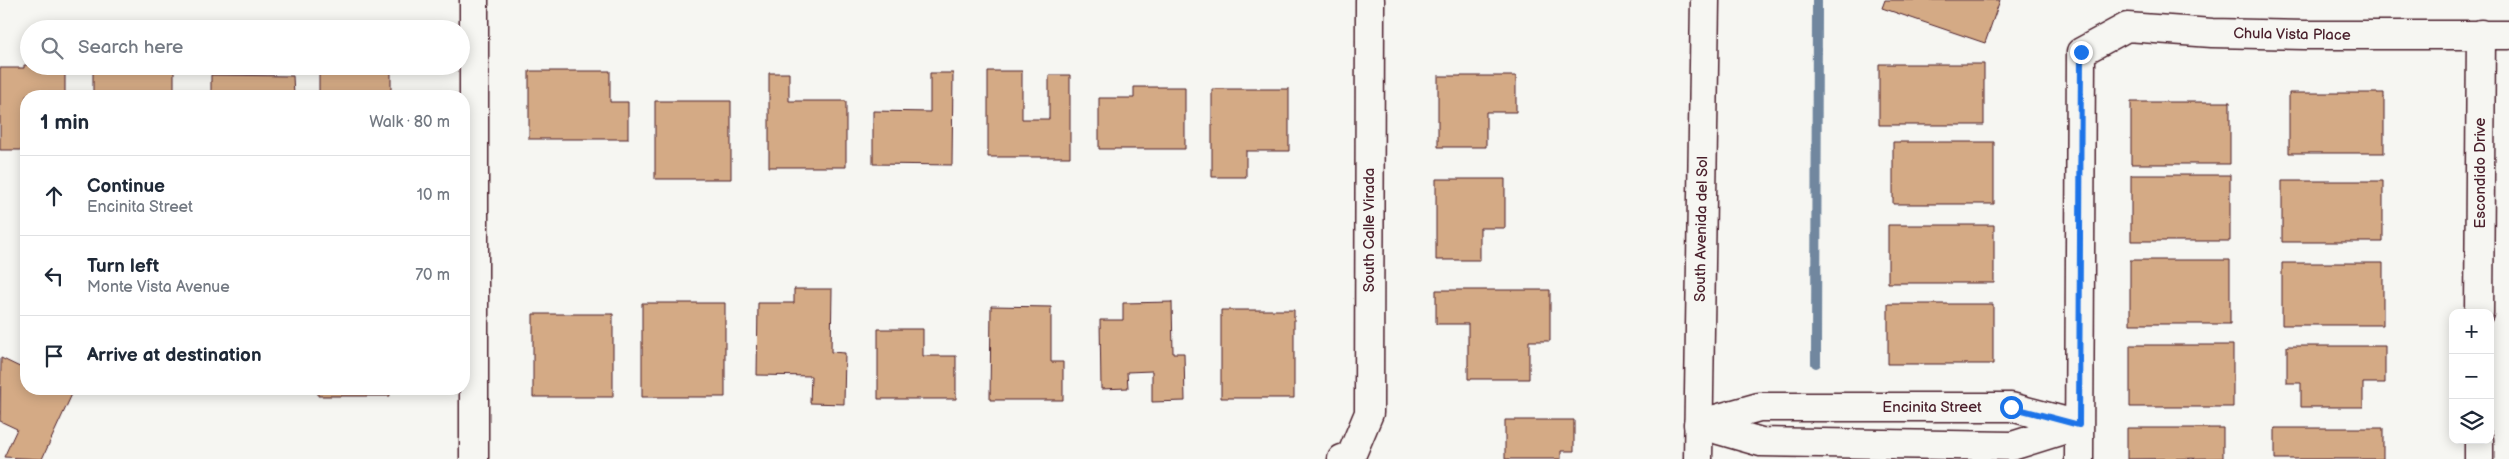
<!DOCTYPE html>
<html lang="en">
<head>
<meta charset="utf-8">
<style>
	:root { --surface:#fff; --page:#f6f6f7; --text:#1f2937; --muted:#747a83; --line:#e0e1e3 }
	body { margin:0; font-family:"Balsamiq Sans",sans-serif; background:var(--page); color:var(--text) }
	.controls { position:absolute; right:15px; bottom:15px; display:grid; overflow:hidden; border-radius:10px; box-shadow:0 2px 12px #0003 }
	.controls button { width:45px; height:45px; display:grid; place-items:center; padding:0; border:0; border-bottom:1px solid var(--line); background:var(--surface); color:var(--text); font:25px sans-serif }
	.stop { position:absolute; width:15px; height:15px; margin:-11px; border:4px solid #1a73e8; border-radius:50%; background:#fff }
	.stop.end { background:#1a73e8; border-color:#fff; box-shadow:0 1px 5px #0008 }
	.list { margin:0; padding:0; list-style:none }
	h2 { display:flex; justify-content:space-between; align-items:center; height:65px; margin:0; padding:0 20px; font-size:21px }
	h2 small { font-size:16px; font-weight:400; color:var(--muted) }
	.list li { display:grid; grid-template-columns:32px 1fr auto; gap:15px; align-items:center; box-sizing:border-box; height:80px; padding:0 20px; border-top:1px solid var(--line) }
	.list b { display:block; font-size:19px; white-space:nowrap }
	.list p { margin:0; font-size:16px; white-space:nowrap; color:var(--muted) }
	.list em { font-size:16px; font-style:normal; color:var(--muted) }
	.icon { flex:none; width:28px; height:28px; fill:none; stroke:currentColor; stroke-width:2; stroke-linecap:round; stroke-linejoin:round }
	.map { position:relative; flex:none; width:2509px; height:459px; overflow:hidden }
	.search { position:absolute; background:var(--surface); box-shadow:0 2px 12px #0003; left:20px; top:20px; width:450px; height:55px; display:flex; align-items:center; gap:12px; box-sizing:border-box; padding:0 18px; border-radius:28px; color:var(--muted); font-size:19px }
	.panel { position:absolute; background:var(--surface); box-shadow:0 2px 12px #0003; left:20px; top:90px; width:450px; height:305px; border-radius:20px }
	.map>svg:first-child { display:block }
	.lines { fill:none; stroke-linecap:round; stroke-linejoin:round }
	.stream { stroke:#71879f; stroke-width:10 }
	.building { fill:#d4aa85; stroke:#4a1f2b }
	.street-casing { stroke:#4a1f2b; stroke-width:31 }
	.secondary-casing { stroke:#4a1f2b; stroke-width:31 }
	.street { stroke:#f6f6f2; stroke-width:28 }
	.secondary { stroke:#f6f6f2; stroke-width:28 }
	.route { stroke:#1a73e8; stroke-width:6 }
	.labels { text-anchor:middle; stroke-width:4; stroke-linejoin:round; paint-order:stroke }
	.street-label { font-size:15px; fill:#4a1f2b; stroke:#f6f6f2 }
</style>
</head>
<body>
<div class="map">
<svg width="2509" height="459" viewBox="0 0 2509 459">
	<rect width="100%" height="100%" fill="#f6f6f2"/>
	<filter id="ink" filterUnits="userSpaceOnUse"><feTurbulence type="fractalNoise" baseFrequency=".02" numOctaves="2"/><feDisplacementMap in="SourceGraphic" scale="10" xChannelSelector="R" yChannelSelector="G"/><feConvolveMatrix kernelMatrix="1 2 1 2 8 2 1 2 1" color-interpolation-filters="sRGB"/></filter>
	<g filter="url(#ink)">
		<g class="lines">
			<path class="stream" d="M1816,363L1817,0"/>
		</g>
		<path class="building" d="M1885,0H2000L1985,43L1882,8Z
			M1879,64H1984V125H1879Z
			M24,65L65,66V96H26V150H0V68H24Z
			M93,68H174V96H93Z
			M319,71H391V96H319Z
			M529,71H610V102H628V139H529Z
			M988,71H1022V119H1049V75H1070V157H988Z
			M769,73H789V101H846V167H769Z
			M930,73H953L952,165L873,164V111L930,112Z
			M211,75L293,76L294,96H211Z
			M1438,76H1516V112H1486V147H1438Z
			M1134,87H1185V149H1099V98H1134Z
			M1212,89H1289V151H1246V177H1212Z
			M2289,93H2384V153H2289Z
			M655,101H731V179H655Z
			M2131,102H2230V164H2131Z
			M1893,142H1994V204H1893Z
			M2131,175H2230V241H2131Z
			M1436,179H1505V228H1480V260H1436Z
			M2282,181H2383V242H2282Z
			M1888,225H1994V283H1888Z
			M2130,260H2230V324H2130Z
			M2282,263H2383V325H2282Z
			M794,289H832L831,352L845,353L844,404L810,403L811,376L757,375L758,303H794Z
			M1436,290H1550V341H1529V379H1468V324H1436Z
			M1172,302L1173,353H1184L1185,401L1152,402V371L1127,372L1128,388L1101,389L1100,320H1123V303Z
			M642,303H725V397H642Z
			M1888,304H1993V364H1888Z
			M991,306L1051,307V362H1063V400H990Z
			M1221,310H1294V398H1221Z
			M533,314H613V397H533Z
			M878,329H923V356H956V399H878Z
			M2130,345H2233V407H2130Z
			M2287,346H2385V383H2363V407H2301V383H2287Z
			M1,358L26,370V389H66L73,392L42,459L4,457L17,429L0,421Z
			M318,389H390V396H318Z
			M1505,420H1574V451H1561V459H1505Z
			M2127,428H2223V458L2127,459Z
			M2275,428H2383V459H2275Z"/>
		<g class="lines">
			<g class="street-casing">
				<path id="street" d="M474,0V459
					M2479,313L2481,34
					M1698,424L1761,442L2012,446L2079,425
					M1698,424L1759,407H2011L2079,425
					M1342,459L1351,456L1369,413L1370,0
					M2079,459L2081,52L2127,27L2212,33L2305,35H2509
					M2479,459V440"/>
			</g>
			<g class="secondary-casing">
				<path id="secondary" d="M1698,459L1705,0"/>
			</g>
			<use href="#street" class="street"/>
			<use href="#secondary" class="secondary"/>
		</g>
	</g>
	<g class="lines" filter="url(#ink)">
		<path class="route" d="M2011,407L2079,425L2081,52"/>
	</g>
	<g class="labels">
		<g class="street-label">
			<text transform="translate(2292 34) rotate(1)" y="5">Chula Vista Place</text>
			<text transform="translate(2480 173) rotate(-90)" y="5">Escondido Drive</text>
			<text transform="translate(1701 229) rotate(-89)" y="5">South Avenida del Sol</text>
			<text transform="translate(1369 230) rotate(-90)" y="5">South Calle Virada</text>
			<text x="1932" y="412">Encinita Street</text>
		</g>
	</g>
</svg>
<div class="controls">
<button>+</button>
<button>−</button>
<button><svg class="icon" aria-label="layers" viewBox="0 0 24 24"><path d="M12 4l9 5-9 5-9-5zM3 14l9 5 9-5"/></svg></button>
</div>
<div class="stop" style="left:2011px;top:407px"></div>
<div class="stop end" style="left:2081px;top:52px"></div>
<div class="search"><svg class="icon" aria-label="search" viewBox="0 0 24 24"><circle cx="10" cy="10" r="6"/><path d="M15 15l6 6"/></svg>Search here</div>
<section class="panel">
<h2>1 min<small>Walk · 80 m</small></h2>
<ul class="list">
<li><svg class="icon" aria-label="ahead" viewBox="0 0 24 24"><path d="M12 20V5M6 11l6-6 6 6"/></svg><div><b>Continue</b><p>Encinita Street</p></div><em>10 m</em></li>
<li><svg class="icon" aria-label="left" viewBox="0 0 24 24"><path d="M17 20v-9H6M10 6l-5 5 5 5"/></svg><div><b>Turn left</b><p>Monte Vista Avenue</p></div><em>70 m</em></li>
<li><svg class="icon" aria-label="arrive" viewBox="0 0 24 24"><path d="M6 21V4h12l-3 4 3 4H6"/></svg><div><b>Arrive at destination</b></div></li>
</ul>
</section>
</div>
</body>
</html>
